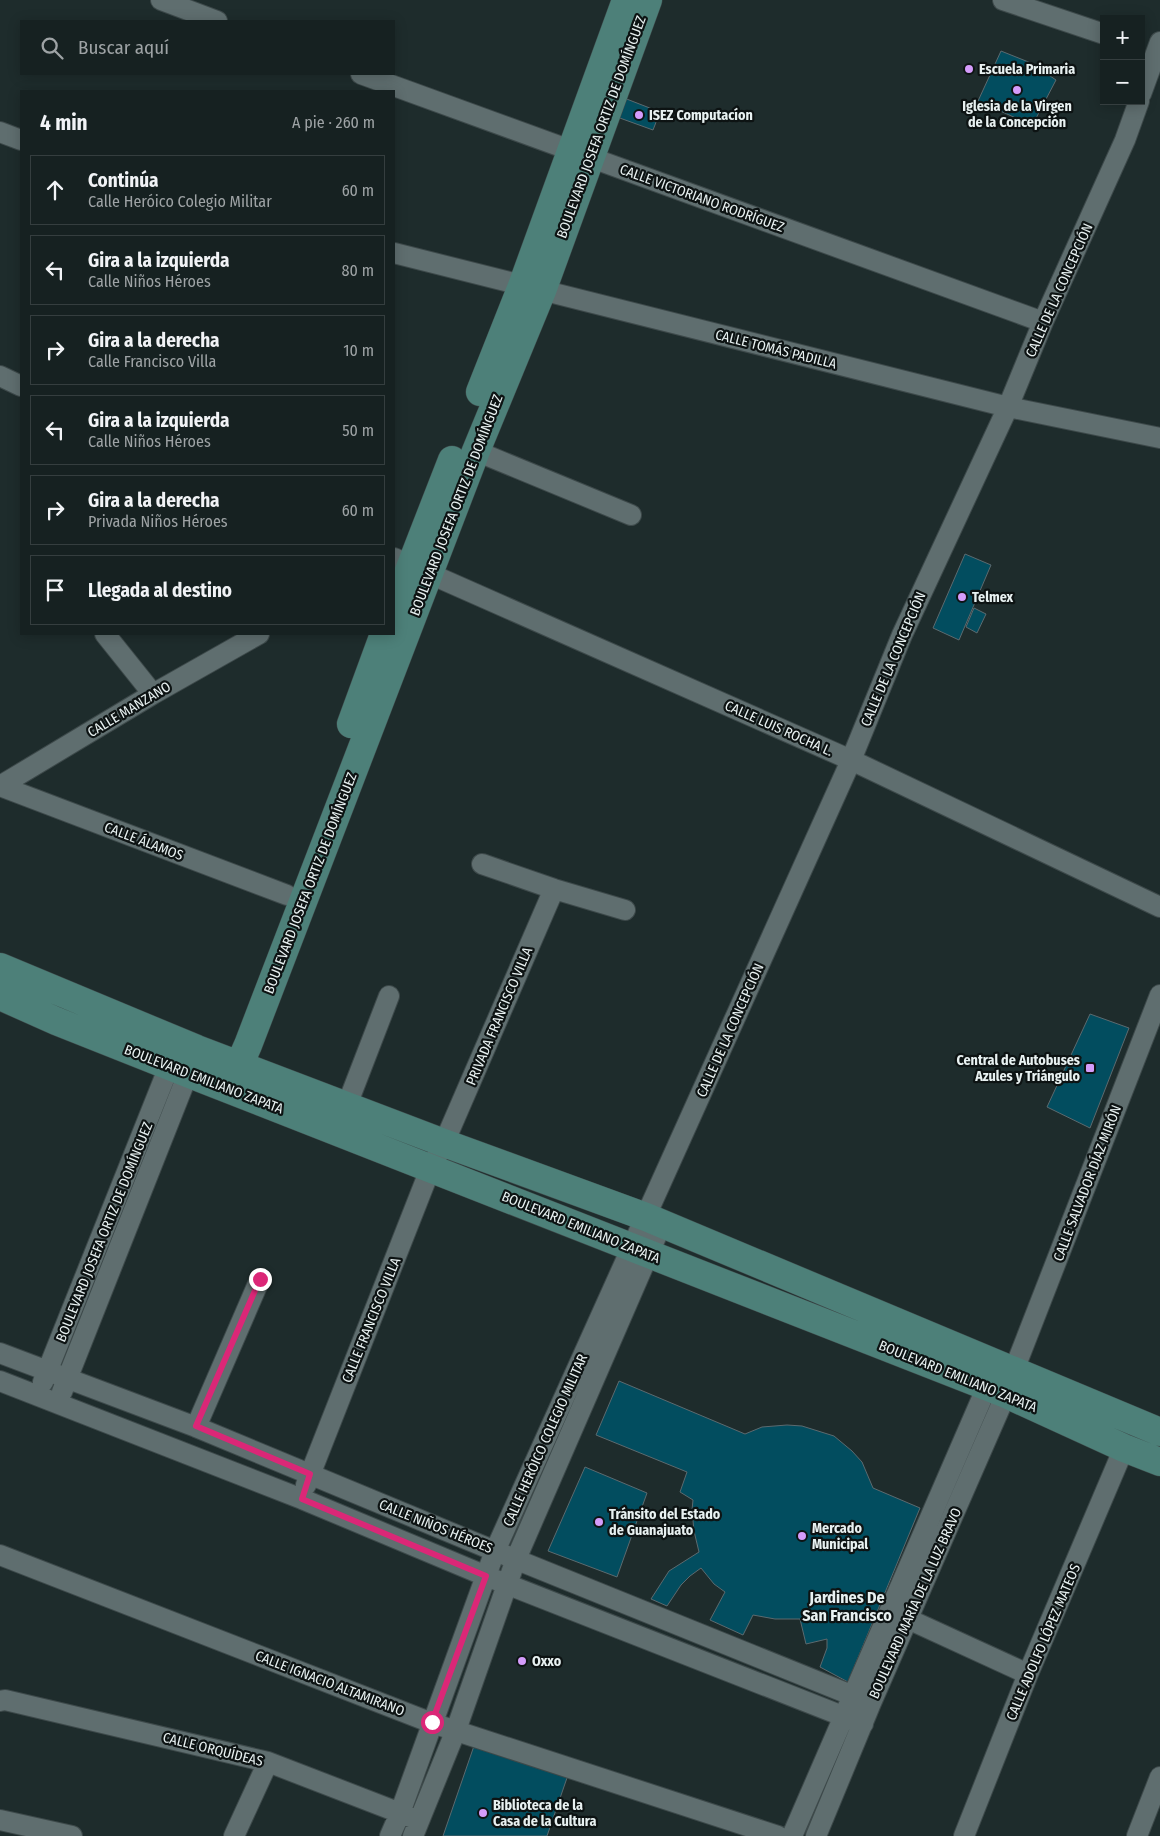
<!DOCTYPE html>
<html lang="es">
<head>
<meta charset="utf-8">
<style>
	:root { --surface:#162121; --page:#232e2e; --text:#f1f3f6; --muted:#9ea3a5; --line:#353e3f }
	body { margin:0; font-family:"Fira Sans Condensed",sans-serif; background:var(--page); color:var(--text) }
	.controls { position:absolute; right:15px; top:15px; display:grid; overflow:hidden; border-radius:0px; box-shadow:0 2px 12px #0003 }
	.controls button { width:45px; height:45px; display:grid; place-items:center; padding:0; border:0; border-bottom:1px solid var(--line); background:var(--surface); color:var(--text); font:25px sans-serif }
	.stop { position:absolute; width:15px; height:15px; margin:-11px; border:4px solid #db2777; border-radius:50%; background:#fff }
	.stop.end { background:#db2777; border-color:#fff; box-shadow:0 1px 5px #0008 }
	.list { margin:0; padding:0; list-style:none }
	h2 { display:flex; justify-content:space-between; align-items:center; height:65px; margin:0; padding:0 20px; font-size:21px }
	h2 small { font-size:16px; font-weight:400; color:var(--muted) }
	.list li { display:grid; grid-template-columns:32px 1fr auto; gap:15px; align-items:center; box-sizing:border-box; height:70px; margin:0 10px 10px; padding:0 10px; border:1px solid var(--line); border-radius:0px }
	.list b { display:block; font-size:19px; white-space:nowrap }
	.list p { margin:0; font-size:16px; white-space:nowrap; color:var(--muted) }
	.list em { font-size:16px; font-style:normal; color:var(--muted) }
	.icon { flex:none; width:28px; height:28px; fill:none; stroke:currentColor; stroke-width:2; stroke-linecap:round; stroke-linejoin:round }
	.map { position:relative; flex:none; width:1160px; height:1836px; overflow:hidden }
	.search { position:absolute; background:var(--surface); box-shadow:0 2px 12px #0003; left:20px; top:20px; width:375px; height:55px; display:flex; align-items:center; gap:12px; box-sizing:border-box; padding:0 18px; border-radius:0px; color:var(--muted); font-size:19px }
	.panel { position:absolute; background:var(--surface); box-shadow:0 2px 12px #0003; left:20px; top:90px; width:375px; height:545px; border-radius:0px }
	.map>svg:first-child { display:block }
	.building { fill:#024d5f; stroke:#5c6a6f }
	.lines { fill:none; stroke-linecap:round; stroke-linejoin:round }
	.street-casing { stroke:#3d494a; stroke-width:22 }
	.secondary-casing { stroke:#3d494a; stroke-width:29 }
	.street { stroke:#5f6e6f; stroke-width:20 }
	.secondary { stroke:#4d8079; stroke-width:28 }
	.route { stroke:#db2777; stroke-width:6 }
	.poi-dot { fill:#d49cfb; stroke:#0d1313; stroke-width:2 }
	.labels { text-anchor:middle; stroke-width:4.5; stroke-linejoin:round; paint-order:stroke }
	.poi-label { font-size:14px; font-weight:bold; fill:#e8f1f1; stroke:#0d1313; text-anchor:start }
	.street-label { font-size:14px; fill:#e8f1f1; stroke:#0d1313 }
	.quarter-label { font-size:16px; font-weight:bold; fill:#e8f1f1; stroke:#0d1313 }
</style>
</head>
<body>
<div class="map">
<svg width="1160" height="1836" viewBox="0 0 1160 1836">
	<rect width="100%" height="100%" fill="#1e2c2c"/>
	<path class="building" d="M1001,51L1031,63L1056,80L1033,124L1027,123L978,101Z
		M624,98L660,112L653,130L617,117Z
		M965,554L991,565L959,640L933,628Z
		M974,608L986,614L977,633L966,627Z
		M1090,1014L1129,1028L1090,1128L1047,1107Z
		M619,1381L745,1434L762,1427L787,1425L802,1426L834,1436L852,1451L862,1462L873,1488L920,1508L848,1682L820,1667L827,1648V1639L806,1644L800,1619H775L753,1615L743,1635L710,1620L725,1592L714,1584L701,1568L690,1576L681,1585L667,1606L651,1599L669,1571L699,1552L694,1531L692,1510L693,1500L680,1492L687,1472L596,1435Z
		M585,1467L647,1493L617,1577L548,1551Z
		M476,1740L569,1772L547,1836H443Z"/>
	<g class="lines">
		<g class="street-casing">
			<path id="street" d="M161,0L217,21
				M1003,0L1104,34
				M361,74L1043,322
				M1141,94L1160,42
				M0,132L21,140
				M394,253L1008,407L1160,438
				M0,376L21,386
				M476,451L631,515
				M394,558L851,760L1160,907
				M105,634L153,694
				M0,786L287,895
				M0,786L153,694L259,634
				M482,864L554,889L625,910
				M347,1105L389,996
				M0,1353L196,1427L495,1551L871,1703
				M0,1381L302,1499L486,1576L863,1724
				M43,1382L174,1054
				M62,1392L193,1061
				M196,1427L260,1279
				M306,1485L431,1167L444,1143L554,889
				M0,1555L432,1723L778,1836
				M908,1619L1028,1674
				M0,1701L5,1700L268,1762L413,1818
				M0,1820L72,1836
				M234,1836L268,1762
				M390,1836L400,1813L495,1551L849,765L902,635L1008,407L1043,322L1125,140L1139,101
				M413,1836L456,1730L516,1559L662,1223
				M792,1836L992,1375
				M816,1836L871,1703L1006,1394L1014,1370L1160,995
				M964,1836L1028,1674L1124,1448
				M1137,1836L1160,1777"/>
		</g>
		<g class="secondary-casing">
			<path id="secondary" d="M480,392L522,286L626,0
				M394,609L452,460
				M351,724L384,634
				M0,967L197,1049L444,1143L646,1217L1160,1432
				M0,996L56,1021L187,1073L1006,1394L1124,1448L1160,1462
				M232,1081L248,1045L476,451L542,291L648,0"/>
		</g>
		<use href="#street" class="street"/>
		<use href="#secondary" class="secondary"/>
	</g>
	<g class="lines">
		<path class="route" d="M260,1279L196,1426L310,1474L302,1499L486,1576L432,1722"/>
	</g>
	<g class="poi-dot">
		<circle cx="969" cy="69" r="5"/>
		<circle cx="1017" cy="90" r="5"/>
		<circle cx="639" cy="115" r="5"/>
		<circle cx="962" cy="597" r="5"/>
		<rect x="1085" y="1063" width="10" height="10" rx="2.5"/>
		<circle cx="599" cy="1522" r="5"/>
		<circle cx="802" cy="1536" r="5"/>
		<circle cx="522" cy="1661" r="5"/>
		<circle cx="483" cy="1813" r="5"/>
	</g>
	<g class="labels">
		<g class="poi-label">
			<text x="979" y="74">Escuela Primaria</text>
			<text x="1017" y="111" text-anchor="middle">Iglesia de la Virgen<tspan x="1017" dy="16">de la Concepción</tspan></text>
			<text x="649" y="120">ISEZ Computacíon</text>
			<text x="972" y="602">Telmex</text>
			<text x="1080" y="1065" text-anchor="end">Central de Autobuses<tspan x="1080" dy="16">Azules y Triángulo</tspan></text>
			<text x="609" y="1519">Tránsito del Estado<tspan x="609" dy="16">de Guanajuato</tspan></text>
			<text x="812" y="1533">Mercado<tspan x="812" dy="16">Municipal</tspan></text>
			<text x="532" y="1666">Oxxo</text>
			<text x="493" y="1810">Biblioteca de la<tspan x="493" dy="16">Casa de la Cultura</tspan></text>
		</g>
		<g class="street-label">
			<text transform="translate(601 127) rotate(-70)" y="5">BOULEVARD JOSEFA ORTIZ DE DOMÍNGUEZ</text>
			<text transform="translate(702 198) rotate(20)" y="5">CALLE VICTORIANO RODRÍGUEZ</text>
			<text transform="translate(1059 290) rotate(-66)" y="5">CALLE DE LA CONCEPCIÓN</text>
			<text transform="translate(776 349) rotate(14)" y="5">CALLE TOMÁS PADILLA</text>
			<text transform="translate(456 505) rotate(-69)" y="5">BOULEVARD JOSEFA ORTIZ DE DOMÍNGUEZ</text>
			<text transform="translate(893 659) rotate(-67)" y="5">CALLE DE LA CONCEPCIÓN</text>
			<text transform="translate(129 709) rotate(-31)" y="5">CALLE MANZANO</text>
			<text transform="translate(779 728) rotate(24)" y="5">CALLE LUIS ROCHA L.</text>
			<text transform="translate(144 841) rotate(21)" y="5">CALLE ÁLAMOS</text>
			<text transform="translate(310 883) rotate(-69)" y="5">BOULEVARD JOSEFA ORTIZ DE DOMÍNGUEZ</text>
			<text transform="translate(499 1016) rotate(-67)" y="5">PRIVADA FRANCISCO VILLA</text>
			<text transform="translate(730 1030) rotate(-66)" y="5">CALLE DE LA CONCEPCIÓN</text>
			<text transform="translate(204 1079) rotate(21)" y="5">BOULEVARD EMILIANO ZAPATA</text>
			<text transform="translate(1087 1183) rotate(-69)" y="5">CALLE SALVADOR DÍAZ MIRÓN</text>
			<text transform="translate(581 1227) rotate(22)" y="5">BOULEVARD EMILIANO ZAPATA</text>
			<text transform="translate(104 1232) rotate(-68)" y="5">BOULEVARD JOSEFA ORTIZ DE DOMÍNGUEZ</text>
			<text transform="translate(371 1320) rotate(-68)" y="5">CALLE FRANCISCO VILLA</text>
			<text transform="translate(958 1376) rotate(22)" y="5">BOULEVARD EMILIANO ZAPATA</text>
			<text transform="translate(545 1440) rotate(-66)" y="5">CALLE HERÓICO COLEGIO MILITAR</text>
			<text transform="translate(436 1526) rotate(22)" y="5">CALLE NIÑOS HÉROES</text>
			<text transform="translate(915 1603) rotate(-66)" y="5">BOULEVARD MARÍA DE LA LUZ BRAVO</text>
			<text transform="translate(1043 1642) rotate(-67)" y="5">CALLE ADOLFO LÓPEZ MATEOS</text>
			<text transform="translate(330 1683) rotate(21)" y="5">CALLE IGNACIO ALTAMIRANO</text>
			<text transform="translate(213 1749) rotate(14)" y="5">CALLE ORQUÍDEAS</text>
		</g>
		<g class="quarter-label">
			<text x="847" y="1603">Jardines De<tspan x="847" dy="18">San Francisco</tspan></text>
		</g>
	</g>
</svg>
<div class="controls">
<button>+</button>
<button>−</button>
</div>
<div class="stop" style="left:432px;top:1722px"></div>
<div class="stop end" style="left:260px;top:1279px"></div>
<div class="search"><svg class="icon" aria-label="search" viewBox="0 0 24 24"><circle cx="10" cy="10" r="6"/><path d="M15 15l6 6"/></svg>Buscar aquí</div>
<section class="panel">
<h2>4 min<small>A pie · 260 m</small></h2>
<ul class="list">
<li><svg class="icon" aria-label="ahead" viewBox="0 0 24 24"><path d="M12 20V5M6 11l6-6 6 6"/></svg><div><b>Continúa</b><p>Calle Heróico Colegio Militar</p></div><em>60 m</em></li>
<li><svg class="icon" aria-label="left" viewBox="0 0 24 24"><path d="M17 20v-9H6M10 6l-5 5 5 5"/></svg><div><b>Gira a la izquierda</b><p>Calle Niños Héroes</p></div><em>80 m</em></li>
<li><svg class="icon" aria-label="right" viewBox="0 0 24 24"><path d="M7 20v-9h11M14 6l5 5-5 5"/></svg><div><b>Gira a la derecha</b><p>Calle Francisco Villa</p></div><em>10 m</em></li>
<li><svg class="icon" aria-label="left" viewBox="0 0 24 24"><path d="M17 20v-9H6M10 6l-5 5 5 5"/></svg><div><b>Gira a la izquierda</b><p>Calle Niños Héroes</p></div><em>50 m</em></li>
<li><svg class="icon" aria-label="right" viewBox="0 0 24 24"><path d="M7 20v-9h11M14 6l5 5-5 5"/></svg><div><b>Gira a la derecha</b><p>Privada Niños Héroes</p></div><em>60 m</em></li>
<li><svg class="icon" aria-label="arrive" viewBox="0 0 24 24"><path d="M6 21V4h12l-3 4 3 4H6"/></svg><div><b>Llegada al destino</b></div></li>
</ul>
</section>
</div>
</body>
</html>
